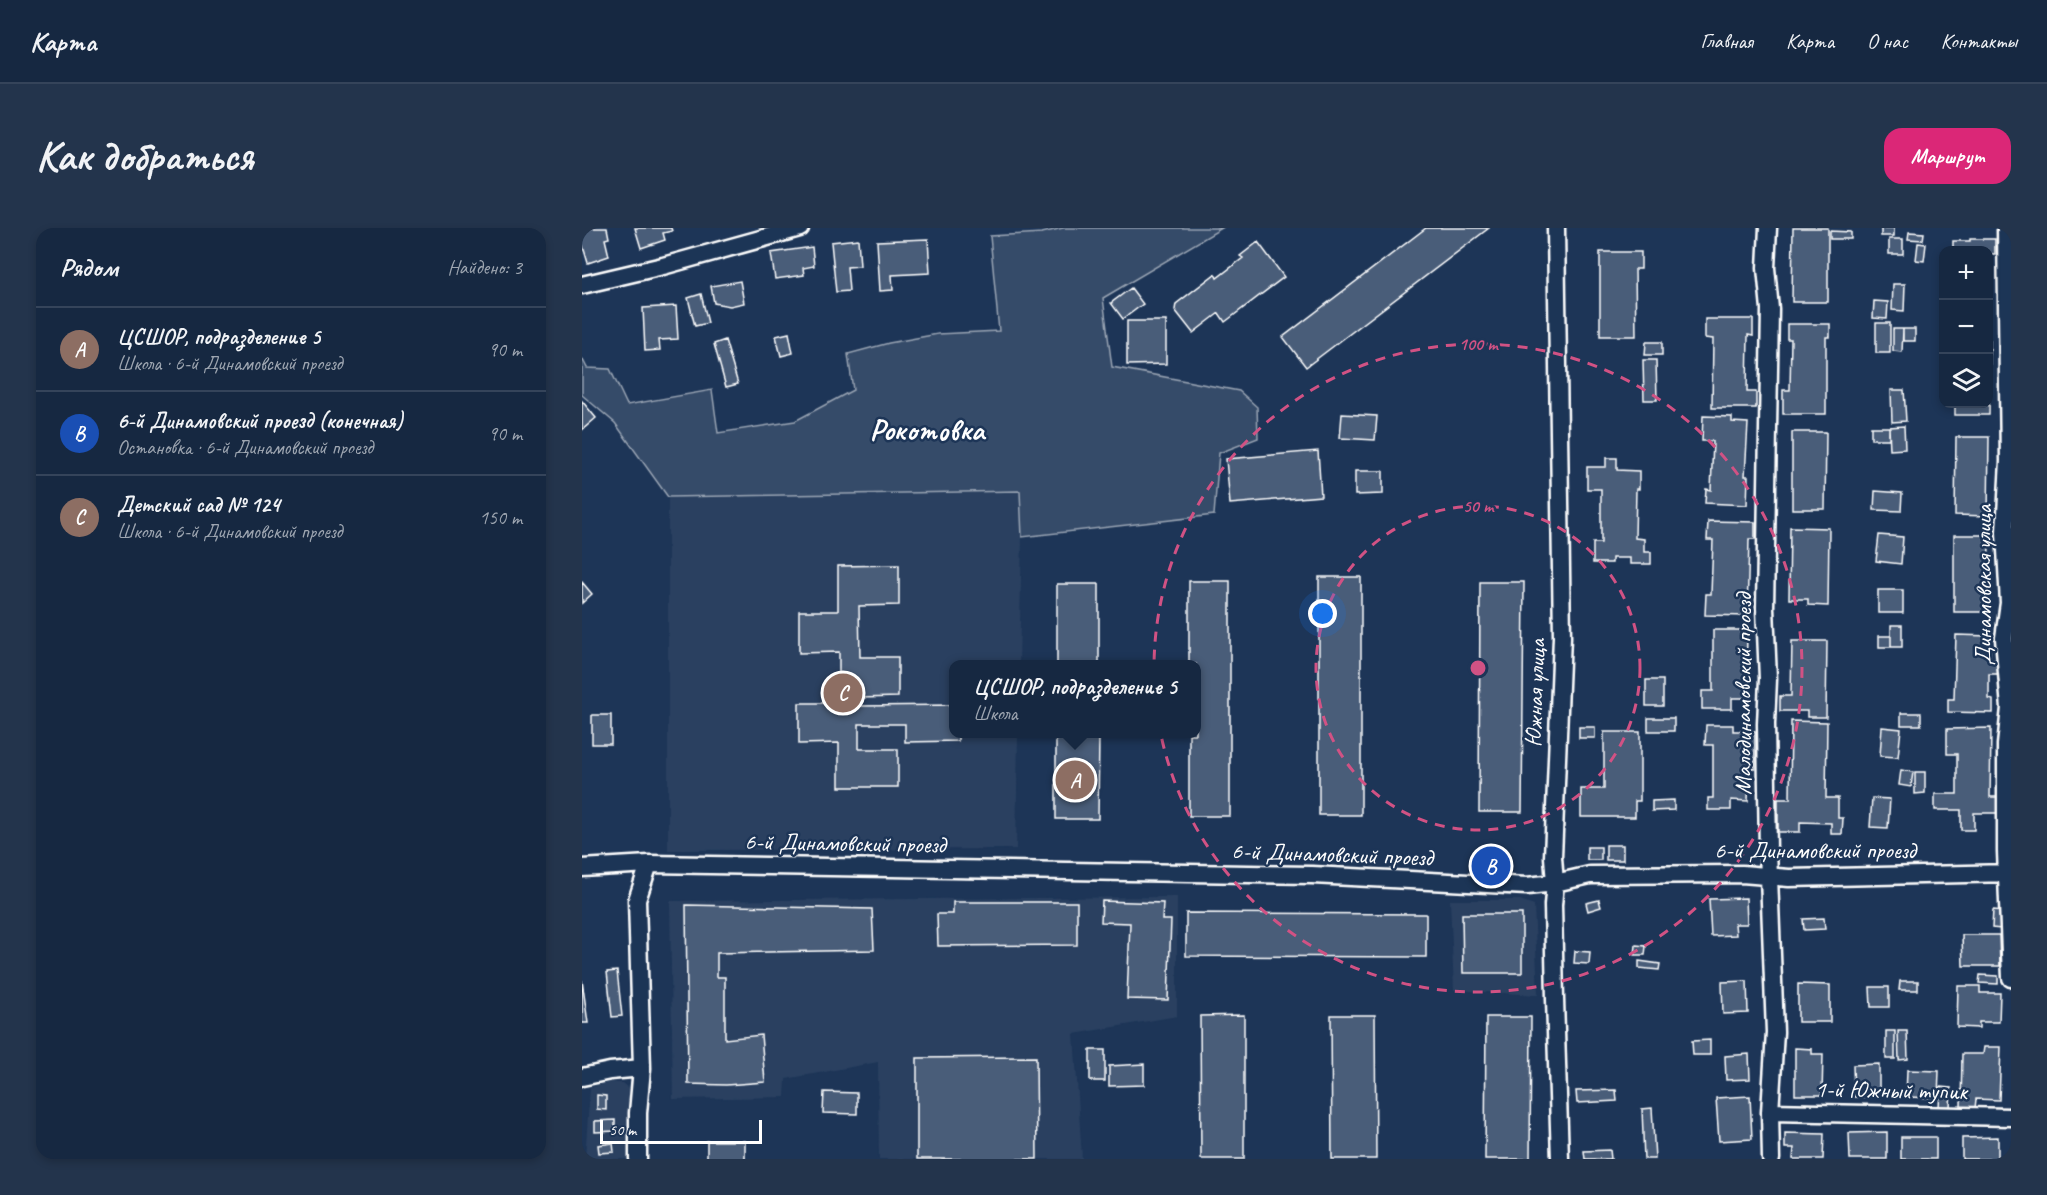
<!DOCTYPE html>
<html lang="ru">
<head>
<meta charset="utf-8">
<style>
	:root { --surface:#162841; --page:#23344c; --text:#f1f3f6; --muted:#9ea6b1; --line:#35445a; --accent:#db2777 }
	body { margin:0; font-family:Caveat,sans-serif; background:var(--page); color:var(--text) }
	.controls { position:absolute; right:18px; top:18px; display:grid; overflow:hidden; border-radius:12px; box-shadow:0 3px 9px #0003 }
	.controls button { width:54px; height:54px; display:grid; place-items:center; padding:0; border:0; border-bottom:2px solid var(--line); background:var(--surface); color:var(--text); font:30px sans-serif }
	.scale { position:absolute; left:18px; bottom:15px; width:162px; box-sizing:border-box; padding-left:6px; border:3px solid #fff; border-top:0; font-size:16px; line-height:21px; white-space:nowrap; color:#fff; -webkit-text-stroke:4px #1d3557; paint-order:stroke }
	.you { position:absolute; left:741px; top:386px; width:21px; height:21px; margin:-15px; border:4px solid #fff; border-radius:50%; background:#1a73e8; box-shadow:0 0 0 9px #1a73e833 }
	.badge { display:grid; place-items:center; width:39px; height:39px; border-radius:50%; background:var(--accent); color:#fff; font-size:20px; font-weight:700 }
	.pin { position:absolute; translate:-50% -50%; border:3px solid #fff; box-shadow:0 2px 6px #0006 }
	.popup { position:absolute; left:367px; top:432px; width:252px; height:78px; box-sizing:border-box; display:grid; place-content:center; border-radius:12px; background:var(--surface); filter:drop-shadow(0 2px 4px #0005); font-size:20px; white-space:nowrap; color:var(--muted) }
	.popup b { font-size:22px; color:var(--text) }
	.popup::after { content:''; position:absolute; left:50%; top:100%; margin-left:-12px; border:12px solid transparent; border-top-color:var(--surface) }
	.list { margin:0; padding:0; list-style:none }
	h2 { display:flex; justify-content:space-between; align-items:center; height:78px; margin:0; padding:0 24px; font-size:26px }
	h2 small { font-size:20px; font-weight:400; color:var(--muted) }
	.list li { display:grid; grid-template-columns:39px 1fr auto; gap:18px; align-items:center; box-sizing:border-box; height:84px; padding:0 24px; border-top:2px solid var(--line) }
	.list b { display:block; font-size:22px; white-space:nowrap }
	.list p { margin:0; font-size:20px; white-space:nowrap; color:var(--muted) }
	.list em { font-size:20px; font-style:normal; color:var(--muted) }
	.icon { flex:none; width:33px; height:33px; fill:none; stroke:currentColor; stroke-width:2; stroke-linecap:round; stroke-linejoin:round }
	.map { position:relative; flex:none; width:1429px; height:931px; overflow:hidden; border-radius:18px }
	header { display:flex; align-items:center; gap:36px; box-sizing:border-box; height:84px; padding:0 30px; background:var(--surface); border-bottom:2px solid var(--line) }
	header strong { font-size:28px }
	nav { display:flex; gap:33px; margin-inline-start:auto; font-size:21px }
	.intro { display:flex; align-items:center; justify-content:space-between; box-sizing:border-box; height:144px; padding:0 36px }
	h1 { margin:0; font-size:42px }
	.button { padding:15px 27px; border-radius:18px; background:var(--accent); color:#fff; font-size:21px; font-weight:700 }
	main { display:flex; gap:36px; padding:0 36px }
	aside { flex:1; background:var(--surface); border-radius:18px; box-shadow:0 3px 9px #0003 }
	.map>svg:first-child { display:block }
	.built { fill:#2a4161 }
	.green { fill:#364b69; stroke:#9aa5b4; stroke-width:1.5 }
	.building { fill:#4a5d79; stroke:#fff; stroke-width:1.5 }
	.lines { fill:none; stroke-linecap:round; stroke-linejoin:round }
	.street-casing { stroke:#fff; stroke-width:21 }
	.street { stroke:#1d3557; stroke-width:16 }
	.ring { fill:none; stroke:#d15284; stroke-width:3; stroke-dasharray:10 8 }
	.labels { text-anchor:middle; stroke-width:5; stroke-linejoin:round; paint-order:stroke }
	.street-label { font-size:24px; fill:#fff; stroke:#1d3557 }
	.district-label { font-size:30px; font-weight:bold; fill:#fff; stroke:#1d3557 }
	.centre { fill:#d15284; stroke:#1d3557; stroke-width:3 }
	.ring-label { font-size:18px; text-anchor:middle; font-weight:bold; fill:#d15284; stroke:#1d3557; stroke-width:5; stroke-linejoin:round; paint-order:stroke }
</style>
</head>
<body>
<header>
<strong>Карта</strong>
<nav><a>Главная</a><a>Карта</a><a>О нас</a><a>Контакты</a></nav>
</header>
<div class="intro"><h1>Как добраться</h1><a class="button">Маршрут</a></div>
<main>
<aside>
<h2>Рядом<small>Найдено: 3</small></h2>
<ul class="list">
<li><span class="badge" style="background:#8d6e63">A</span><div><b>ЦСШОР, подразделение 5</b><p>Школа · 6-й Динамовский проезд</p></div><em>90 m</em></li>
<li><span class="badge" style="background:#1a4fb4">B</span><div><b>6-й Динамовский проезд (конечная)</b><p>Остановка · 6-й Динамовский проезд</p></div><em>90 m</em></li>
<li><span class="badge" style="background:#8d6e63">C</span><div><b>Детский сад № 124</b><p>Школа · 6-й Динамовский проезд</p></div><em>150 m</em></li>
</ul>
</aside>
<div class="map">
<svg width="1429" height="931" viewBox="0 0 1429 931">
	<rect width="100%" height="100%" fill="#1d3557"/>
	<filter id="ink" filterUnits="userSpaceOnUse"><feTurbulence type="fractalNoise" baseFrequency=".0167" numOctaves="2"/><feDisplacementMap in="SourceGraphic" scale="12" xChannelSelector="R" yChannelSelector="G"/><feConvolveMatrix kernelMatrix="1 2 1 2 8 2 1 2 1" color-interpolation-filters="sRGB"/></filter>
	<g filter="url(#ink)">
		<path class="built" d="M438,263L440,309L437,436H372V506H436L434,621L86,622V269Z
			M595,669V788L492,806L500,931H297L296,834L204,851L203,869L91,871L88,673Z
			M868,672H938L952,677L956,767L872,762Z
			M27,854L40,855L48,862L50,886L49,931H3L8,860Z"/>
		<path class="green" d="M481,0H640L521,70L530,139L657,163L675,179L676,210L637,225L632,287L440,309L438,263L86,269L33,195L0,167V130L5,140L28,141L45,177L130,162L136,205L213,193L271,162L266,126L307,115L356,106L417,103L408,8L460,5Z"/>
		<path class="building" d="M10,0H25L27,10L23,11L27,28L6,35L0,15V3Z
			M53,0H89L90,3L81,5L83,12L59,20Z
			M844,0H907L724,139L701,109Z
			M1211,0H1246V74H1210Z
			M1299,0H1312V8H1299Z
			M1248,3L1269,4V11H1248Z
			M1327,4L1342,5L1341,12L1326,11Z
			M276,11L278,38L265,39L267,63L254,64L249,14Z
			M346,11L348,45L310,47L311,62L298,63L295,13Z
			M1307,11H1321V26H1307Z
			M1388,11H1413V26H1408L1407,86L1406,22H1371V13H1388Z
			M676,14L702,49L643,94L637,85L611,105L593,82L594,76L633,46L635,50L661,30L658,28Z
			M1336,15L1344,16L1342,33L1334,32Z
			M230,19L232,38L221,40L222,47L193,51L189,25Z
			M1018,24H1059V41H1053L1054,108H1018Z
			M158,53L162,75L148,78L132,75L129,58Z
			M1311,56H1323L1322,83L1310,82Z
			M549,60L561,76L541,91L529,75Z
			M119,66L126,95L113,98L106,70Z
			M1292,73L1306,74L1305,91L1291,90Z
			M94,78L96,111L77,112L78,122L63,123L61,80Z
			M1123,91H1171V108L1166,107L1165,164H1174V180H1130L1131,111L1123,110Z
			M545,93H584V136L545,137Z
			M1294,95H1308V125H1294Z
			M1205,96H1248V109H1244V186H1201V162H1208L1209,111H1205Z
			M1311,101H1321L1320,124L1311,123Z
			M1321,101H1333V113H1321Z
			M207,105L211,125L199,128L194,108Z
			M143,112L156,156L144,159L132,116Z
			M1406,112H1408L1407,187H1373V176H1406Z
			M1064,114H1080V127H1063Z
			M1061,132H1074L1075,172H1062Z
			M1309,162H1322L1324,193L1310,194Z
			M0,173L14,190L0,202Z
			M760,186L795,188L793,212L758,210Z
			M1121,188L1150,189V194L1166,195L1163,248H1166L1165,277L1123,275L1124,261L1129,262L1131,213H1120Z
			M1322,198L1323,221L1308,222L1307,199Z
			M1289,199H1307V211H1289Z
			M1210,204H1244L1243,281H1210Z
			M1374,209H1407L1406,288L1373,287Z
			M736,223L739,268L648,276L644,231Z
			M1024,230H1035V242L1057,243V261H1054L1053,310L1062,311V324H1069V336H1048V330H1030V335H1011V315H1019V261H1005V239H1024Z
			M773,243H801V266L773,267Z
			M1293,263L1320,265L1319,283L1292,282Z
			M1126,293L1173,294V311H1167L1165,388L1123,387L1124,366H1129L1131,312H1125Z
			M1208,299L1247,300L1246,378L1226,377V371H1207Z
			M1297,307L1321,309L1319,336L1294,333Z
			M1372,307H1407L1406,384H1372Z
			M317,337V377L277,378L278,429H316V469L278,470V478L372,477V506H376V513L323,514V496H277V521H316V559H257V515L217,516V475H257V424L217,425V383H256V338Z
			M737,349H779V587H737Z
			M607,353H648V588H607V506H614V436H607Z
			M0,354L10,366L0,375Z
			M898,354H942L940,584H897Z
			M475,356H517V436H475Z
			M1296,362H1321V385H1296Z
			M1309,397H1320V419H1309Z
			M1131,402H1165L1164,470H1150V481H1120V463H1131Z
			M1374,407L1408,408V432H1417V446H1407V471L1411,472V485L1366,484V471H1372Z
			M1297,408H1309V419H1297Z
			M1210,413H1245L1244,489H1225V483H1198V468H1209Z
			M1064,452H1081V478H1064Z
			M1319,485H1339V497H1319Z
			M10,487H29V516H10Z
			M1066,490H1092V503H1066Z
			M1209,493L1245,494L1244,570H1256V590H1261L1260,606H1249V595L1218,594V604H1196V571H1208Z
			M1124,497H1151V503H1173V541L1167,540L1166,573L1149,572V582H1126V570H1131V517H1123Z
			M997,499H1013V510H997Z
			M1300,499L1319,501L1316,529L1298,528Z
			M1409,500L1408,569H1418V585H1392V602H1379V582H1353V566H1375V526H1365V501Z
			M1022,504H1058V573H1053V589H999V561H1022Z
			M474,506H517L516,591H474Z
			M1319,542L1331,544L1329,559L1317,557Z
			M1333,544H1343V565L1333,566Z
			M1290,570L1308,571L1306,600L1288,599Z
			M1092,572V582L1070,583V573Z
			M1024,617H1041V632H1024Z
			M1005,619H1019V632H1005Z
			M1164,670L1165,696H1153L1154,707L1129,708L1127,671Z
			M1017,672L1019,679L1006,683L1004,675Z
			M520,673L581,675L580,692H589L586,772L545,771L548,695L519,694Z
			M371,674H495V717L356,718L355,686H371Z
			M104,677L290,681L292,722L135,725V749H143V811L179,807L183,854L144,857L106,856Z
			M1411,682L1421,683L1419,701L1410,700Z
			M604,685L844,686V729L604,728Z
			M880,686H940V745H881Z
			M1242,690L1243,701L1222,702L1221,691Z
			M1380,707H1417L1418,738H1381Z
			M1054,717L1064,718L1063,727H1053Z
			M993,723L1008,724L1007,736L992,735Z
			M1057,733L1078,736L1077,742L1057,740Z
			M35,743L40,788L30,789L25,744Z
			M1398,747L1416,748V756L1397,755Z
			M0,752L6,795H0Z
			M1165,753L1166,785L1141,786L1140,754Z
			M1318,753H1336V762H1317Z
			M1216,756L1248,757V794H1216Z
			M1376,758H1398V765H1418L1417,794H1397V800L1375,799Z
			M1288,759H1307V779H1289Z
			M662,787V931H619L618,788Z
			M749,787H793L794,931H750Z
			M904,789H949L948,931H903Z
			M1304,803H1313V831H1304Z
			M1316,803H1325L1326,831L1317,832Z
			M1128,812V827H1111L1110,813Z
			M1402,819H1419L1417,872L1394,871L1393,880H1379L1380,826H1401Z
			M1213,820L1230,821V826H1241L1240,867H1213Z
			M508,822H523V853H508Z
			M1167,826L1168,851L1144,852L1143,828Z
			M454,829L455,931H335V830Z
			M562,836V857L527,858V838Z
			M1297,836V869H1272L1271,837Z
			M1325,842L1357,843L1356,870L1324,869Z
			M1358,859L1369,860L1368,880H1357Z
			M1034,862L1035,873L995,875L994,863Z
			M242,864L275,865V886L241,885Z
			M15,867L24,868V882L15,881Z
			M1168,868L1170,911L1137,913L1134,870Z
			M1070,880L1073,931H1062L1060,881Z
			M33,892V903L13,904V893Z
			M1305,904V931H1268L1267,905Z
			M1203,905L1242,906L1241,931H1211L1212,920H1203Z
			M1319,909H1354V931H1319Z
			M1416,909V931H1380V910Z
			M125,913H163V931H125Z
			M31,915L32,924L17,925L16,917Z
			M1028,922L1029,931H1003L1002,923Z"/>
		<g class="lines">
			<g class="street-casing">
				<path id="street" d="M974,0L980,409L971,629L973,655L971,677L973,771L978,931
					M1186,0L1184,40L1188,81L1183,380L1186,451L1184,496L1186,623L1193,804L1188,884L1189,931
					M1424,0L1427,233L1423,304L1427,375L1422,410L1428,480L1424,517V623L1429,750
					M0,57L81,38L218,0
					M0,640L67,636L730,647L945,658L973,655L1008,647L1160,646L1207,650L1429,645
					M0,849L28,843L60,840
					M1188,884L1429,889
					M56,931V885L60,840L55,672L67,636"/>
			</g>
			<use href="#street" class="street"/>
		</g>
	</g>
	<g class="ring">
		<circle cx="896" cy="440" r="162"/>
		<circle cx="896" cy="440" r="324"/>
	</g>
	<g class="labels">
		<g class="street-label">
			<text transform="translate(1401 357) rotate(-90)" y="8">Динамовская улица</text>
			<text transform="translate(953 465) rotate(-88)" y="8">Южная улица</text>
			<text transform="translate(1161 466) rotate(-90)" y="8">Малодинамовский проезд</text>
			<text transform="translate(263 615) rotate(1)" y="8">6-й Динамовский проезд</text>
			<text x="1233" y="630">6-й Динамовский проезд</text>
			<text transform="translate(750 626) rotate(2)" y="8">6-й Динамовский проезд</text>
			<text transform="translate(1309 862) rotate(1)" y="8">1-й Южный тупик</text>
		</g>
		<g class="district-label">
			<text x="345" y="212">Рокотовка</text>
		</g>
	</g>
	<circle cx="896" cy="440" r="9" class="centre"/>
	<g class="ring-label">
		<text x="896" y="122">100 m</text>
		<text x="896" y="284">50 m</text>
	</g>
</svg>
<div class="controls">
<button>+</button>
<button>−</button>
<button><svg class="icon" aria-label="layers" viewBox="0 0 24 24"><path d="M12 4l9 5-9 5-9-5zM3 14l9 5 9-5"/></svg></button>
</div>
<div class="scale">50 m</div>
<div class="you"></div>
<div class="pin badge" style="left:493px;top:552px;background:#8d6e63">A</div>
<div class="popup"><b>ЦСШОР, подразделение 5</b>Школа</div>
<div class="pin badge" style="left:909px;top:638px;background:#1a4fb4">B</div>
<div class="pin badge" style="left:261px;top:465px;background:#8d6e63">C</div>
</div>
</main>
</body>
</html>
